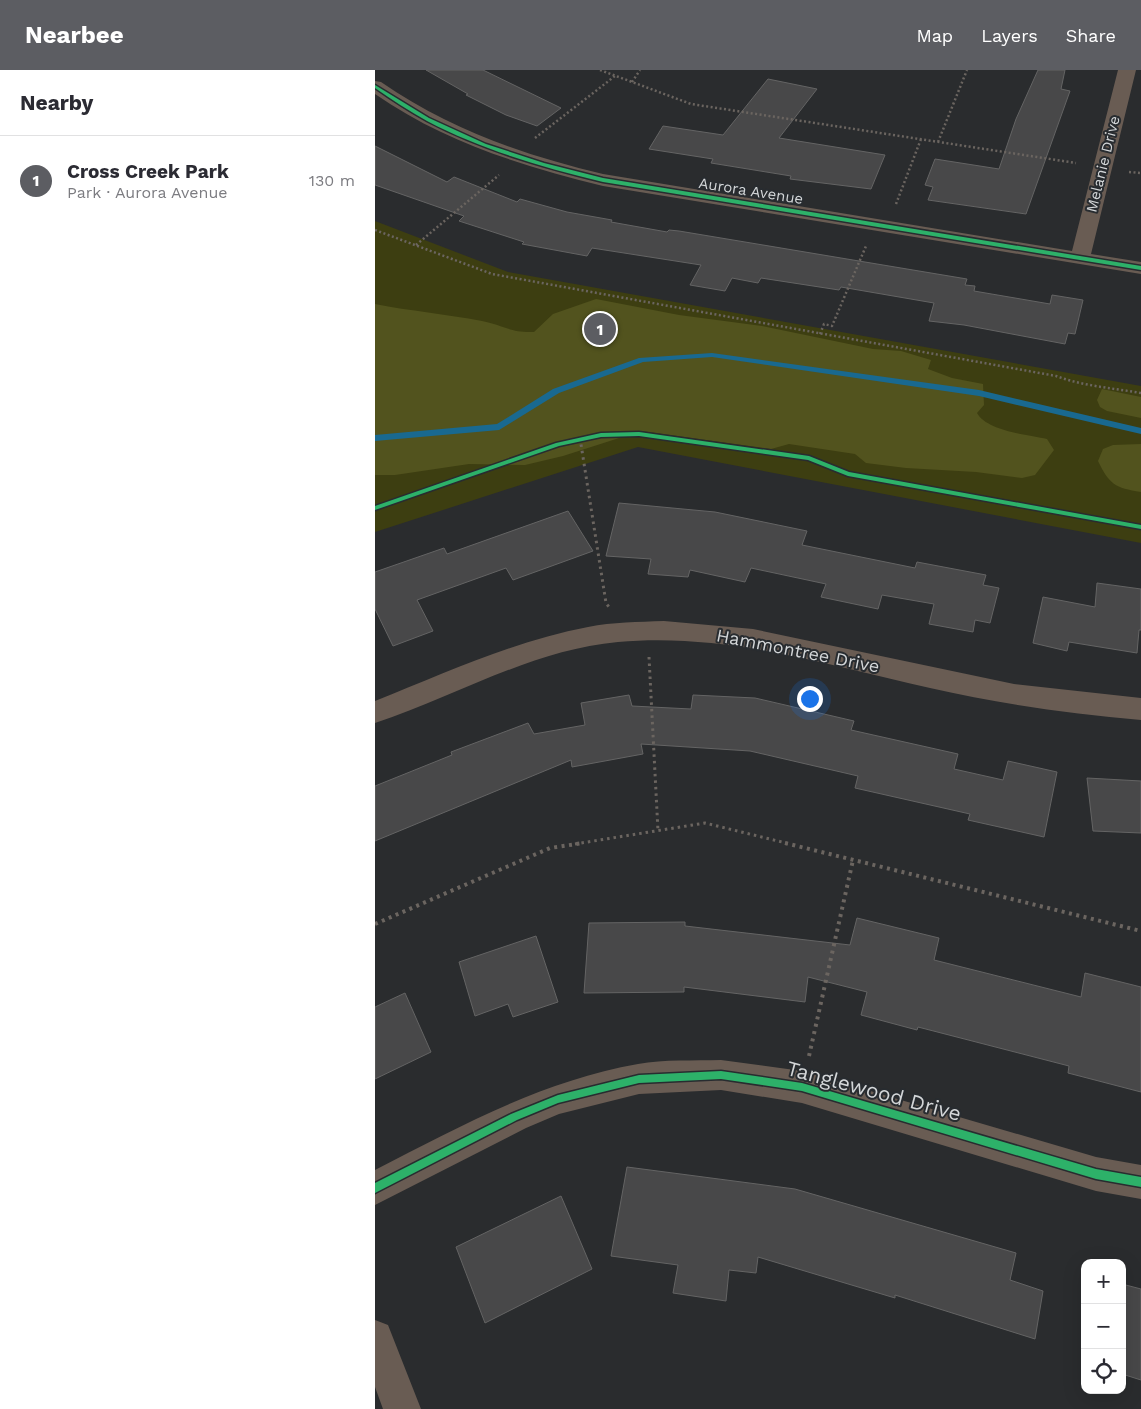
<!DOCTYPE html>
<html lang="en">
<head>
<meta charset="utf-8">
<style>
	:root { --surface:#fff; --page:#f2f2f3; --text:#2b2b33; --muted:#7c7c81; --line:#e1e1e2; --accent:#5c5d62 }
	body { margin:0; font-family:"Work Sans",sans-serif; background:var(--page); color:var(--text) }
	.controls { position:absolute; right:15px; bottom:15px; display:grid; overflow:hidden; border-radius:10px; box-shadow:0 5px 20px #0002 }
	.controls button { width:45px; height:45px; display:grid; place-items:center; padding:0; border:0; border-bottom:1px solid var(--line); background:var(--surface); color:var(--text); font:25px sans-serif }
	.you { position:absolute; left:434px; top:628px; width:18px; height:18px; margin:-12px; border:4px solid #fff; border-radius:50%; background:#1a73e8; box-shadow:0 0 0 8px #1a73e833 }
	.badge { display:grid; place-items:center; width:32px; height:32px; border-radius:50%; background:var(--accent); color:#fff; font-size:16px; font-weight:700 }
	.pin { position:absolute; translate:-50% -50%; border:2px solid #fff; box-shadow:0 1px 5px #0006 }
	.list { margin:0; padding:0; list-style:none }
	h2 { display:flex; justify-content:space-between; align-items:center; height:65px; margin:0; padding:0 20px; font-size:21px }
	h2 small { font-size:16px; font-weight:400; color:var(--muted) }
	.list li { display:grid; grid-template-columns:32px 1fr auto; gap:15px; align-items:center; box-sizing:border-box; height:90px; padding:0 20px; border-top:1px solid var(--line) }
	.list b { display:block; font-size:19px; white-space:nowrap }
	.list p { margin:0; font-size:16px; white-space:nowrap; color:var(--muted) }
	.list em { font-size:16px; font-style:normal; color:var(--muted) }
	.icon { flex:none; width:28px; height:28px; fill:none; stroke:currentColor; stroke-width:2; stroke-linecap:round; stroke-linejoin:round }
	.map { position:relative; flex:none; width:766px; height:1339px; overflow:hidden }
	header { display:flex; align-items:center; gap:30px; box-sizing:border-box; height:70px; padding:0 25px; background:var(--accent); color:#fff }
	header strong { font-size:24px }
	nav { display:flex; gap:28px; margin-inline-start:auto; font-size:18px }
	main { display:flex }
	aside { flex:1; background:var(--surface) }
	.map>svg:first-child { display:block }
	.green { fill:#3d3e11 }
	.forest { fill:#52531e }
	.lines { fill:none; stroke-linecap:round; stroke-linejoin:round }
	.stream { fill:#196990; fill-rule:evenodd }
	.building { fill:#484849; stroke:#646464 }
	.path-far2 { stroke:#6b6560; stroke-width:2.5; stroke-dasharray:2 2.5; stroke-linecap:butt }
	.path-far1 { stroke:#6b6560; stroke-width:3; stroke-dasharray:2.5 4; stroke-linecap:butt }
	.path { stroke:#6b6560; stroke-width:4; stroke-dasharray:3 4.5; stroke-linecap:butt }
	.minor { fill:#695c53; fill-rule:evenodd }
	.cycleway-casing { stroke:#282c30; stroke-width:3 }
	.cycleway { fill:#2db169; fill-rule:evenodd }
	.labels { text-anchor:middle; stroke-width:4; stroke-linejoin:round; paint-order:stroke }
	.far-street-label { font-size:15px; fill:#d3d6d8; stroke:#282c30 }
	.street-label { font-size:18px; fill:#d3d6d8; stroke:#282c30 }
	.near-street-label { font-size:21px; fill:#d3d6d8; stroke:#282c30 }
</style>
</head>
<body>
<header>
<strong>Nearbee</strong>
<nav><a>Map</a><a>Layers</a><a>Share</a></nav>
</header>
<main>
<aside>
<h2>Nearby<small></small></h2>
<ul class="list">
<li><span class="badge">1</span><div><b>Cross Creek Park</b><p>Park · Aurora Avenue</p></div><em>130 m</em></li>
</ul>
</aside>
<div class="map">
<svg width="766" height="1339" viewBox="0 0 766 1339">
	<rect width="100%" height="100%" fill="#2a2c2e"/>
	<path class="green" d="M0,151L133,202L766,316V473L263,377L0,462Z"/>
	<path class="forest" d="M221,229L304,245L387,256L498,279L526,281L556,290L553,299L577,308L608,314L609,335L602,343C612,361 653,365 672,369L679,380L660,405L647,408L601,402L531,398L491,393L480,384L414,374L396,379L266,361L188,386L150,395L94,394L20,405H0V234C35,241 71,244 107,251C128,255 135,263 159,262L178,244Z
		M727,319L766,327V348L732,341L725,337L722,330Z
		M766,374V422C740,418 734,414 723,391L728,379L738,375Z"/>
	<g class="lines">
		<path class="stream" d="M337,283L604,320L766,358V364L604,326L337,287L268,292L184,323L124,360L0,371V365L122,354L178,319L264,288Z"/>
	</g>
	<path class="building" d="M51,0H108L186,38L162,56L131,45L91,25L93,24Z
		M663,0H690L686,19L695,21L651,144L553,130L558,117L550,115L560,89L624,99L641,49Z
		M393,9L442,19L404,68L510,85L496,119L415,109L416,106L336,93L338,89L274,79L288,56L348,65Z
		M0,76L72,112L79,107L142,132L145,129L192,142L237,150L236,152L292,162L294,160L304,161L592,209L590,215L600,216L599,221L675,234L677,225L708,230L700,264L693,263L690,274L589,255L554,251L559,233L466,217L464,220L386,208L383,213L357,208L350,221L315,215L326,195L217,178L212,186L147,174L149,172L84,151L89,146L0,115Z
		M244,433L340,442L432,461L427,475L540,498L542,492L611,505L608,515L624,518L615,553L600,550L598,562L554,554L559,534L507,525L503,539L446,527L451,514L376,498L370,512L315,500L313,507L273,504L276,489L231,486Z
		M193,441L218,481L138,510L131,498L42,530L58,561L18,576L0,539V502L69,478L72,484Z
		M722,513L766,519V560H764L762,583L694,572L692,581L658,573L668,527L720,537Z
		M254,625L257,636L316,639L318,625L380,628L479,651L476,660L583,684L579,699L628,710L633,691L682,702L669,767L593,750L595,744L480,718L483,706L375,681L266,674L268,684L197,697L196,690L0,771V716L77,685L76,682L153,653L159,664L210,655L206,633Z
		M712,708L766,711V763L718,761Z
		M482,848L564,868L559,890L706,927L710,903L766,917V1022L693,1003L694,996L543,957L542,960L486,945L492,922L433,907L430,932L309,917V922L209,923L214,853L310,852V856L475,875Z
		M161,866L183,932L138,947L133,934L100,946L84,892Z
		M30,923L56,982L0,1009V937Z
		M252,1097L420,1119L641,1183L635,1210L668,1221L660,1269L520,1225V1228L383,1187L381,1203L354,1200L351,1231L298,1223L303,1195L236,1186Z
		M186,1126L217,1199L110,1253L81,1177Z
		M747,1214L766,1219V1310L747,1304Z"/>
	<g class="lines">
		<path class="path-far2" d="M225,0L316,34L701,93
			M257,12L265,0
			M160,68L240,6
			M563,72L592,0
			M754,102L766,103
			M521,134L546,69
			M0,160L117,204L681,306C708,316 737,318 766,323
			M41,175L124,105
			M445,264L449,254L457,256L491,176"/>
		<path class="path-far1" d="M205,368L231,533L234,537
			M274,587L283,761
			M200,774L330,753L415,774"/>
		<path class="path" d="M410,773L766,861
			M0,854L175,778L208,773
			M434,986L478,790"/>
		<path class="minor" d="M743,0H761L716,184L766,192V204L228,116C147,96 69,72 0,24V11L6,12C74,59 148,85 228,104L697,181Z
			M289,551L378,559L639,614L766,628V650C695,644 625,634 555,618C453,595 349,562 243,572C156,580 82,626 0,653V631C70,603 139,571 213,557C238,552 263,552 289,551Z
			M346,990L427,1001L721,1087L766,1095V1129L721,1121L427,1033L346,1020L264,1024L184,1044L151,1058L0,1135V1100C86,1056 167,1011 263,994C289,989 319,991 346,990Z
			M0,1250L13,1255L46,1339H8L0,1317Z"/>
		<g class="cycleway-casing">
			<path id="cycleway" d="M0,15L54,48L111,74L169,93L228,108L766,196V200L228,112C167,97 107,80 52,51C34,41 17,30 0,18Z
				M264,362L434,386L474,402L766,455V459L473,406L433,390L264,366L226,367L184,376L0,440V436L181,373L226,363Z
				M346,1001L427,1013L721,1099L766,1107V1117L721,1109L427,1021L346,1009L264,1013L183,1033L142,1050L0,1123V1113L136,1044L183,1025L264,1005Z"/>
		</g>
		<use href="#cycleway" class="cycleway"/>
	</g>
	<g class="labels">
		<g class="far-street-label">
			<text transform="translate(728 94) rotate(-76)" y="5">Melanie Drive</text>
			<text transform="translate(376 121) rotate(9)" y="5">Aurora Avenue</text>
		</g>
		<g class="street-label">
			<text transform="translate(423 581) rotate(11)" y="6">Hammontree Drive</text>
		</g>
		<g class="near-street-label">
			<text transform="translate(499 1021) rotate(15)" y="7">Tanglewood Drive</text>
		</g>
	</g>
</svg>
<div class="controls">
<button>+</button>
<button>−</button>
<button><svg class="icon" aria-label="locate" viewBox="0 0 24 24"><circle cx="12" cy="12" r="6"/><path d="M12 2v4M12 18v4M2 12h4M18 12h4"/></svg></button>
</div>
<div class="you"></div>
<div class="pin badge" style="left:225px;top:259px">1</div>
</div>
</main>
</body>
</html>
